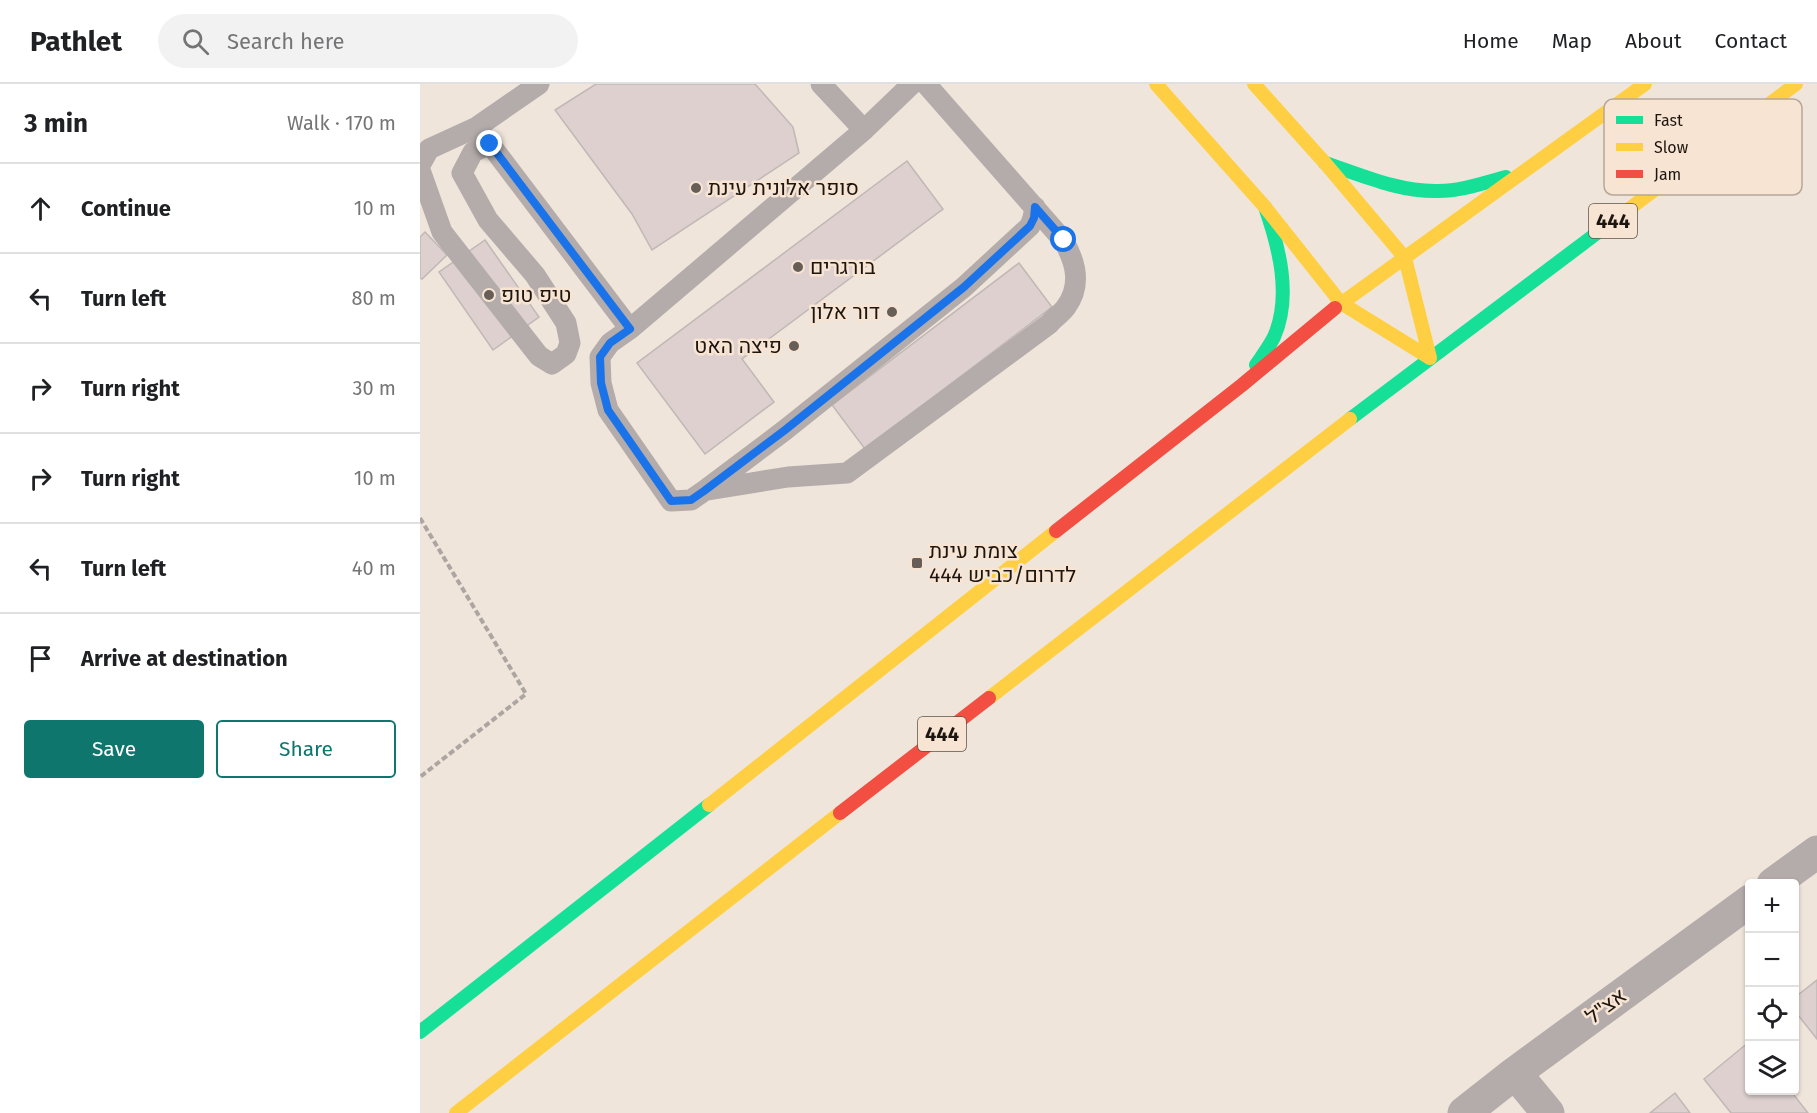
<!DOCTYPE html>
<html lang="en">
<head>
<meta charset="utf-8">
<style>
	:root { --surface:#fff; --page:#f2f2f2; --text:#202124; --muted:#757577; --line:#e0e0e0; --accent:#0f766e }
	body { margin:0; font-family:"Fira Sans",Heebo,sans-serif; background:var(--page); color:var(--text) }
	.controls { position:absolute; right:18px; bottom:18px; display:grid; overflow:hidden; border-radius:6px; box-shadow:0 2px 4px #0004 }
	.controls button { width:54px; height:54px; display:grid; place-items:center; padding:0; border:0; border-bottom:2px solid var(--line); background:var(--surface); color:var(--text); font:30px sans-serif }
	.stop { position:absolute; width:18px; height:18px; margin:-14px; border:4px solid #1a73e8; border-radius:50%; background:#fff }
	.stop.end { background:#1a73e8; border-color:#fff; box-shadow:0 2px 6px #0008 }
	.list { margin:0; padding:0; list-style:none }
	h2 { display:flex; justify-content:space-between; align-items:center; height:78px; margin:0; padding:0 24px; font-size:26px }
	h2 small { font-size:20px; font-weight:400; color:var(--muted) }
	.list li { display:grid; grid-template-columns:39px 1fr auto; gap:18px; align-items:center; box-sizing:border-box; height:90px; padding:0 24px; border-top:2px solid var(--line) }
	.list b { display:block; font-size:22px; white-space:nowrap }
	.list em { font-size:20px; font-style:normal; color:var(--muted) }
	.actions { display:flex; gap:12px; padding:18px 24px }
	.actions a { flex:1; padding:14px 0; border:2px solid var(--accent); border-radius:6px; text-align:center; font-size:21px; color:var(--accent) }
	.actions .main { background:var(--accent); color:#fff }
	.icon { flex:none; width:33px; height:33px; fill:none; stroke:currentColor; stroke-width:2; stroke-linecap:round; stroke-linejoin:round }
	.map { position:relative; flex:none; width:1397px; height:1029px; overflow:hidden }
	header { display:flex; align-items:center; gap:36px; box-sizing:border-box; height:84px; padding:0 30px; background:var(--surface); border-bottom:2px solid var(--line) }
	header strong { font-size:28px }
	nav { display:flex; gap:33px; margin-inline-start:auto; font-size:21px }
	.search { width:420px; height:54px; background:var(--page); display:flex; align-items:center; gap:15px; box-sizing:border-box; padding:0 21px; border-radius:33px; color:var(--muted); font-size:22px }
	main { display:flex }
	aside { flex:1; background:var(--surface) }
	.map>svg:first-child { display:block }
	.building { fill:#ddd0cf; stroke:#c1b8b5; stroke-width:1.5 }
	.lines { fill:none; stroke-linecap:round; stroke-linejoin:round }
	.path { stroke:#aca5a1; stroke-width:4; stroke-dasharray:6 3; stroke-linecap:butt }
	.lane { stroke:#b4acaa; stroke-width:21 }
	.street { stroke:#b4acaa; stroke-width:33 }
	.fast { stroke:#16e098; stroke-width:14 }
	.slow { stroke:#ffcf43; stroke-width:14 }
	.jam { stroke:#f24e42; stroke-width:14 }
	.route { stroke:#1a73e8; stroke-width:8 }
	.poi-dot { fill:#665e57; stroke:#f7e4d3; stroke-width:2 }
	.labels { text-anchor:middle; stroke-width:5; stroke-linejoin:round; paint-order:stroke }
	.shield { fill:#f7e4d3; stroke:#5e544a; stroke-width:1.5 }
	.shield-label { font-size:20px; font-weight:bold; fill:#1d1610 }
	.poi-label { font-size:21px; fill:#1d1610; stroke:#f7e4d3; text-anchor:start }
	.street-label { font-size:21px; fill:#1d1610; stroke:#f7e4d3 }
	.key { fill:#f7e4d3; stroke:#b6a698; stroke-width:1.5 }
	.key-label { font-size:16px; fill:#1d1610 }
</style>
</head>
<body>
<header>
<strong>Pathlet</strong>
<div class="search"><svg class="icon" aria-label="search" viewBox="0 0 24 24"><circle cx="10" cy="10" r="6"/><path d="M15 15l6 6"/></svg>Search here</div>
<nav><a>Home</a><a>Map</a><a>About</a><a>Contact</a></nav>
</header>
<main>
<aside>
<h2>3 min<small>Walk · 170 m</small></h2>
<ul class="list">
<li><svg class="icon" aria-label="ahead" viewBox="0 0 24 24"><path d="M12 20V5M6 11l6-6 6 6"/></svg><div><b>Continue</b></div><em>10 m</em></li>
<li><svg class="icon" aria-label="left" viewBox="0 0 24 24"><path d="M17 20v-9H6M10 6l-5 5 5 5"/></svg><div><b>Turn left</b></div><em>80 m</em></li>
<li><svg class="icon" aria-label="right" viewBox="0 0 24 24"><path d="M7 20v-9h11M14 6l5 5-5 5"/></svg><div><b>Turn right</b></div><em>30 m</em></li>
<li><svg class="icon" aria-label="right" viewBox="0 0 24 24"><path d="M7 20v-9h11M14 6l5 5-5 5"/></svg><div><b>Turn right</b></div><em>10 m</em></li>
<li><svg class="icon" aria-label="left" viewBox="0 0 24 24"><path d="M17 20v-9H6M10 6l-5 5 5 5"/></svg><div><b>Turn left</b></div><em>40 m</em></li>
<li><svg class="icon" aria-label="arrive" viewBox="0 0 24 24"><path d="M6 21V4h12l-3 4 3 4H6"/></svg><div><b>Arrive at destination</b></div></li>
</ul>
<div class="actions"><a class="main">Save</a><a>Share</a></div>
</aside>
<div class="map">
<svg width="1397" height="1029" viewBox="0 0 1397 1029">
	<rect width="100%" height="100%" fill="#efe5db"/>
	<path class="building" d="M176,0H335L373,43L379,69L232,166L212,130L135,26Z
		M487,77L523,125L322,275L354,318L285,370L217,279Z
		M5,148L27,171L2,195L0,194V153Z
		M65,156L119,233L73,266L19,188Z
		M599,179L632,223L445,365L412,321Z
		M1397,896V955L1374,926V914Z
		M1330,957V1006H1370L1388,1029H1311L1284,995Z
		M1255,1009L1270,1029H1230Z"/>
	<g class="lines">
		<path class="path" d="M0,434L106,610L0,693"/>
		<path class="lane" d="M119,0L57,43L210,245
			M401,0L444,46
			M492,0L444,46L210,245L190,259L180,273L181,299L188,326L251,417L271,416L284,407L365,346L544,203L610,142L613,134L615,123
			M0,81L9,65L57,43
			M0,86L22,148L119,272L132,280L146,270L150,259L146,239L115,191L68,136L42,89L53,68L70,60
			M288,406L368,393L427,389L629,240C634,234 642,229 646,223C662,201 656,178 643,156L506,0"/>
		<path class="street" d="M1353,800L1397,768
			M1095,989L1128,1029
			M1044,1029L1095,989L1330,817"/>
		<path class="fast" d="M905,79C941,91 979,108 1018,107C1041,107 1064,99 1086,93
			M836,281C842,272 849,263 854,253C872,212 859,163 845,123
			M930,335L1181,146
			M0,948L289,721"/>
		<path class="slow" d="M736,0L845,123L921,219L1010,274
			M834,0L905,79L985,174L1010,274
			M1181,146L1376,0
			M915,224L1225,0
			M569,614L930,335
			M289,721L636,447
			M36,1029L420,729"/>
		<path class="jam" d="M636,447L822,301L915,224
			M420,729L569,614"/>
	</g>
	<g class="lines">
		<path class="route" d="M70,60L210,245L190,259L180,273L181,299L188,326L251,417L271,416L284,407L365,346L544,203L610,142L614,134L615,123L644,156"/>
	</g>
	<g class="poi-dot">
		<circle cx="276" cy="104" r="6"/>
		<circle cx="378" cy="183" r="6"/>
		<circle cx="69" cy="211" r="6"/>
		<circle cx="472" cy="228" r="6"/>
		<circle cx="374" cy="262" r="6"/>
		<rect x="491" y="473" width="12" height="12" rx="3"/>
	</g>
	<g class="labels">
		<g class="shield">
			<rect x="1169" y="120" width="48" height="34" rx="4.5"/>
			<rect x="498" y="633" width="48" height="34" rx="4.5"/>
		</g>
		<g class="shield-label">
			<text x="1193" y="144">444</text>
			<text x="522" y="657">444</text>
		</g>
		<g class="poi-label">
			<text x="288" y="111">סופר אלונית עינת</text>
			<text x="390" y="190">בורגרים</text>
			<text x="81" y="218">טיפ טופ</text>
			<text x="460" y="235" text-anchor="end">דור אלון</text>
			<text x="362" y="269" text-anchor="end">פיצה האט</text>
			<text x="509" y="474">צומת עינת<tspan x="509" dy="24">לדרום/כביש 444</tspan></text>
		</g>
		<g class="street-label">
			<text transform="translate(1186 922) rotate(-36)" y="7">אצ"ל</text>
		</g>
	</g>
	<rect x="1184" y="15" width="198" height="96" rx="9" class="key"/>
	<rect x="1196" y="32" width="27" height="8" fill="#16e098"/>
	<rect x="1196" y="59" width="27" height="8" fill="#ffcf43"/>
	<rect x="1196" y="86" width="27" height="8" fill="#f24e42"/>
	<g class="key-label">
		<text x="1234" y="42">Fast</text>
		<text x="1234" y="69">Slow</text>
		<text x="1234" y="96">Jam</text>
	</g>
</svg>
<div class="controls">
<button>+</button>
<button>−</button>
<button><svg class="icon" aria-label="locate" viewBox="0 0 24 24"><circle cx="12" cy="12" r="6"/><path d="M12 2v4M12 18v4M2 12h4M18 12h4"/></svg></button>
<button><svg class="icon" aria-label="layers" viewBox="0 0 24 24"><path d="M12 4l9 5-9 5-9-5zM3 14l9 5 9-5"/></svg></button>
</div>
<div class="stop" style="left:644px;top:156px"></div>
<div class="stop end" style="left:70px;top:60px"></div>
</div>
</main>
</body>
</html>
